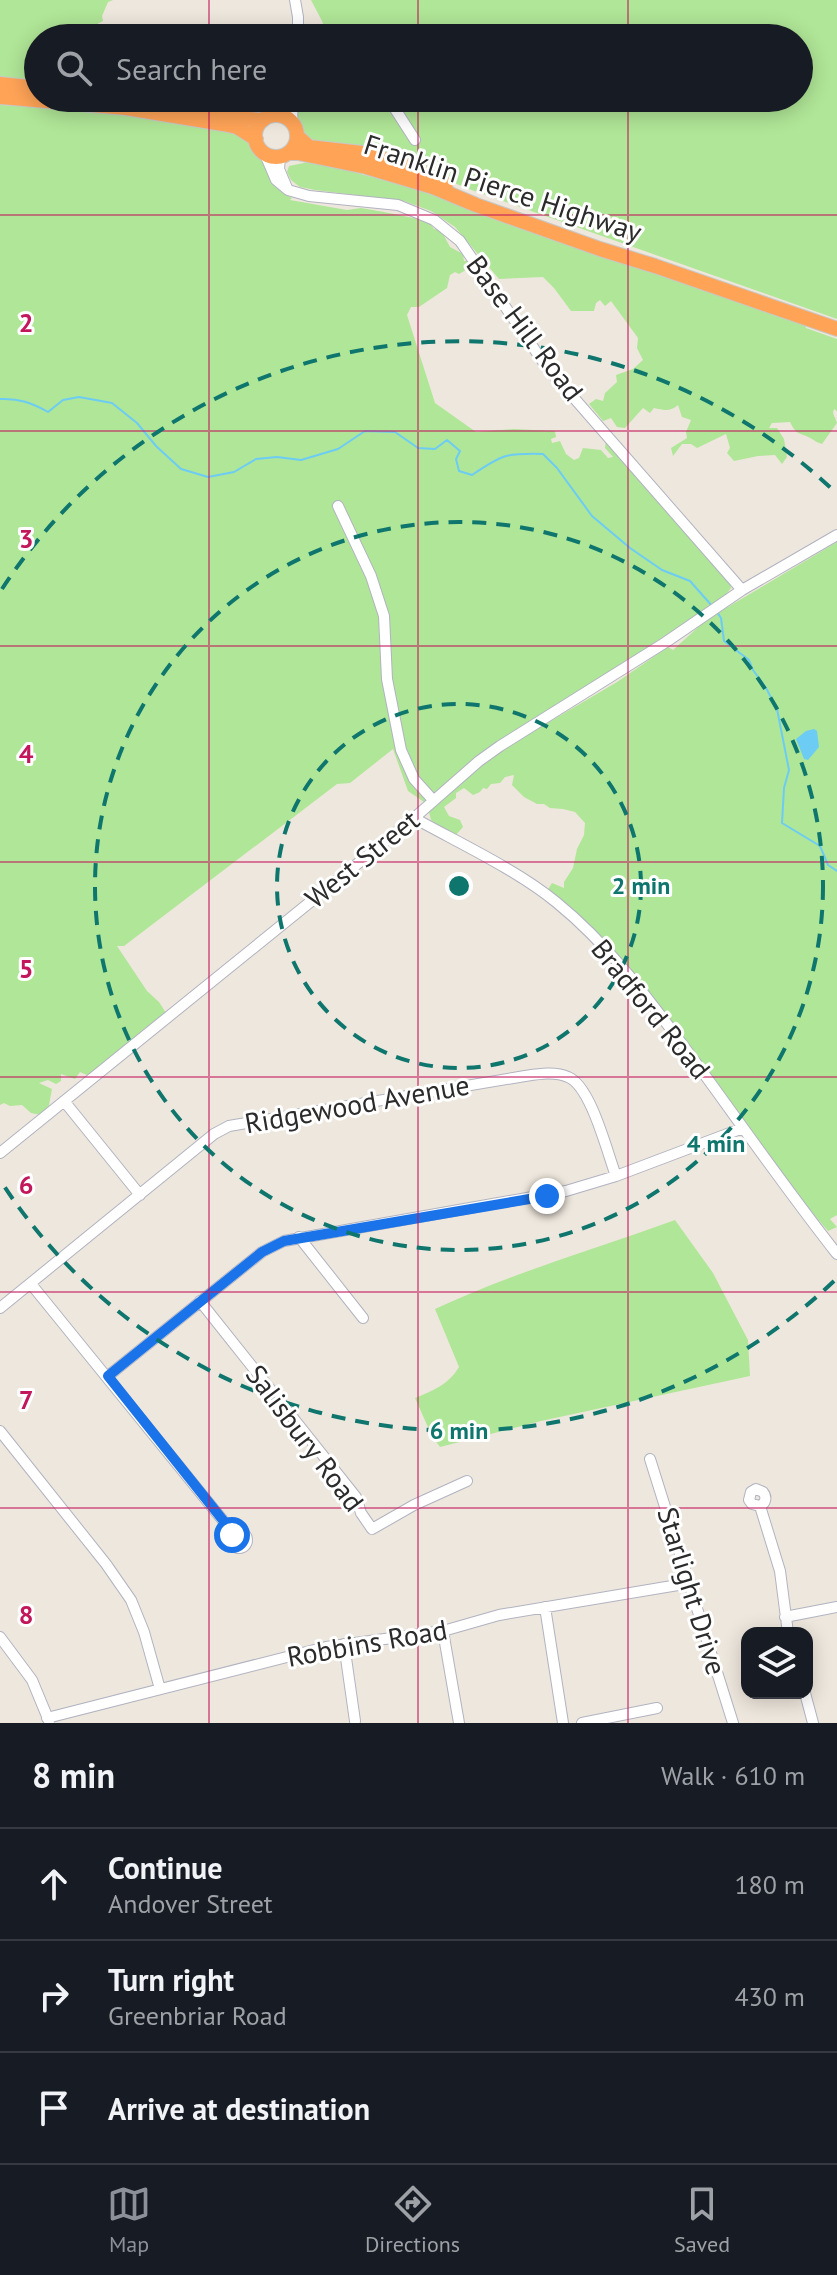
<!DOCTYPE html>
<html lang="en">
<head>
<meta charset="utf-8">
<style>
	:root { --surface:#171b24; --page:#20242c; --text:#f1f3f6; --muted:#9ea1a6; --line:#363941; --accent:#8c9099 }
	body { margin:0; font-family:"PT Sans",sans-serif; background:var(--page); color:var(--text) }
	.controls { position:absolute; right:24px; bottom:24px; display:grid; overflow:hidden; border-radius:16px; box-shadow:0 4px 20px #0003 }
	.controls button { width:72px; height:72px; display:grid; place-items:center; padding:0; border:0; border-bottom:2px solid var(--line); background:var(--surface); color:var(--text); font:40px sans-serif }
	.stop { position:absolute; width:24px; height:24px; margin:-18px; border:6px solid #1a73e8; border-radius:50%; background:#fff }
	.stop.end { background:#1a73e8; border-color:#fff; box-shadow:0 2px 8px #0008 }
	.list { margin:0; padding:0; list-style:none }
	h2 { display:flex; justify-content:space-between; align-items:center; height:104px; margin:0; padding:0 32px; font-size:34px }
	h2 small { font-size:26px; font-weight:400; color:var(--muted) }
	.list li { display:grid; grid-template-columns:52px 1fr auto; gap:24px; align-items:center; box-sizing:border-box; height:112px; padding:0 32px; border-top:2px solid var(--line) }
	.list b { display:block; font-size:30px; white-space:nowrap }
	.list p { margin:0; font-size:26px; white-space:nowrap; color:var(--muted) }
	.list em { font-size:26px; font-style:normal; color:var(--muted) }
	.icon { flex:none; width:44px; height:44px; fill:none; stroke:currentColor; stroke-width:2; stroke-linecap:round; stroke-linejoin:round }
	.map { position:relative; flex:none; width:837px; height:1723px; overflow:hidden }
	.search { position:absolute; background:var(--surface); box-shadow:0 4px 20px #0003; left:24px; right:24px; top:24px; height:88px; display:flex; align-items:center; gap:20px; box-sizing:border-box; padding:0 28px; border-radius:44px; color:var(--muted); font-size:30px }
	.sheet { height:440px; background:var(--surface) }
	nav { display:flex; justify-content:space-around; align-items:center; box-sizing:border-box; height:112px; border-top:2px solid var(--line); background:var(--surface); font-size:22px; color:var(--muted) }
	nav a { display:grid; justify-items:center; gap:4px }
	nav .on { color:var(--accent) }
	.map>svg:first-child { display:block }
	.green { fill:#b0e697 }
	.water { fill:#6cccf4 }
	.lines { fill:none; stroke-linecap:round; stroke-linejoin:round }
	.stream { stroke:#6cccf4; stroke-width:2 }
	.minor-casing { stroke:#b1b3c0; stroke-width:12 }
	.highway-casing { stroke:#c8c8c8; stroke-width:16 }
	.minor { stroke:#fff; stroke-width:10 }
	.highway { stroke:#ffa457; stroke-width:14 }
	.route { stroke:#1a73e8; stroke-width:10 }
	.grid { fill:none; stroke:#c2185b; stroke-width:2; stroke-opacity:0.55 }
	.ring { fill:none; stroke:#0f766e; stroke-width:4; stroke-dasharray:14 10 }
	.labels { text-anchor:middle; stroke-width:6; stroke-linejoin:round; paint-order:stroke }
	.street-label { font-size:28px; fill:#2b2b2b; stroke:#fff }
	.grid-label { font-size:26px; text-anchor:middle; font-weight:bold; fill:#c2185b; stroke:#fff; stroke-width:6; stroke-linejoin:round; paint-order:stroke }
	.centre { fill:#0f766e; stroke:#fff; stroke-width:4 }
	.ring-label { font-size:24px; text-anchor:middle; font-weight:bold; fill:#0f766e; stroke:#fff; stroke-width:6; stroke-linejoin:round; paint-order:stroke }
</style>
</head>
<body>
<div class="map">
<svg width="837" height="1723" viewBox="0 0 837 1723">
	<rect width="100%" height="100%" fill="#eee7dd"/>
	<path class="green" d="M0,0H113L108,2L102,16L103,21C96,24 94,27 92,35L97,38H38V83L0,79Z
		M311,0H837V319L466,188L415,166L321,145L309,139L297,124L296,98H339L358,108L370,110L362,98H799V38H328L322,21Z
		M159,98H283L275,111L259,117L231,114L194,103Z
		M0,105C63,108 128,115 190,125C205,127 226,127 239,133C267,146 264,184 292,198L290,200L347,210L361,208L384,212L428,221L434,229L441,230L450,247L463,254L464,261H470L471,267L459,274L455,272L450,275L447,288L419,307H411L407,315L435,403L476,432L514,429L555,431L556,437L551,439L552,443L560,441L566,454L574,460L579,458L583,448L601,450L608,458L613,457L605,448L606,439L729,579L731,588L725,596L619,666L527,723L424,802L408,791L393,749L350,783L337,784L124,946H117L147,991L159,1002L166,1013L151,1027L145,1028L124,1048L89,1076L80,1072L75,1079L61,1074V1081L56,1084L48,1080L39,1083L52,1089L48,1110L41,1115L31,1113L22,1105L10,1106L4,1103L0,1105Z
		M313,161L412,188L805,325L806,328L837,339V411L834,409L833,413L837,423L822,444C818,443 815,441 812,439C801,432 797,437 790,422L772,423L769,428H777L784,439L787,457L782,464L775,455L758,456L734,461L727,453L730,448L726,434L697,448L691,444H682L673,456L671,448L687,438L686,432L691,420L682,417L678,405C671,412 663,410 654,408L650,413L643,408L625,428L617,427L611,418L603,421L589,404L596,399L603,401L605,393L617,382L616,375L633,369L643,360L637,348L638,338L611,301L605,306L600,300L596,303L594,311H571L554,288L543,277L499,279L455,227L431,211L404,201L315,190L300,187L291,180L287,172L289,166Z
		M837,542V1215L830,1219L837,1227L828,1231L784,1180L672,1022L617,954L547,891L552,883L564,888V882L573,868L577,849L584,835L585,823L575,812L563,809L550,808L544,804H537L524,797L512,785L514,775L505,777L500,783L491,784L487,789L483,788L480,792L473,795L464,788L456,793V798L444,807L449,816L460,820L463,827L454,837L431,820L429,812L483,761L617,682L668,647L673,650L706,620Z
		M675,1220L713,1273L748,1340L750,1376L541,1421L440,1447L432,1436L415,1398C433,1391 449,1384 459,1367L435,1309C512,1273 595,1249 675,1220Z"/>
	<path class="water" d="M814,729L817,731L819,747L808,760L804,759L796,739L806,731Z"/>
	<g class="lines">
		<path class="stream" d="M0,399C19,398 32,403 48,412L63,400L79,397L112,403L137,423L156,446L181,469L208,477L234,472L256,459L277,457L301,460L338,449L365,431L395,432L418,448L435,449L447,440L460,451L456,459L459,471L472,475C503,454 506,453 543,454L557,468L592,516L630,548L662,570L690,581L713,607
			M717,612L721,618L724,641L749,660L753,670L766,688L777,709L789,770L784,788L782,823L820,846L828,865L837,871"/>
		<g class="minor-casing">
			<path id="minor" d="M295,0L298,17V38
				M299,29L330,34L341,38
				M388,98L415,140
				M272,116L281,108L286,98
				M292,123L293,98
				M264,152L276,180L288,190L309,196L398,205L434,220L460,241L546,366L742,590
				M280,156L279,169L287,188
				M338,506L371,576L384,616L387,679L401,750L414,779L433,800
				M414,818C459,843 517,870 556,902C613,948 656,1009 699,1067C745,1130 789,1193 837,1254
				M64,1101L140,1195
				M0,1153L414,818L479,761L500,746L666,642L742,590L837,535
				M299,1237L363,1318
				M31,1284L234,1534
				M200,1301L356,1497L361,1513L372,1529L414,1505L467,1481
				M0,1308L214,1134L229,1126L525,1076C538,1074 555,1071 568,1077C591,1086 607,1152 616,1176
				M108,1376L262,1252L284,1241L566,1191L616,1176L743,1128
				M0,1431L106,1564L131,1600L144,1632L160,1689
				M650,1459L733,1723
				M760,1506L752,1504L749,1500L751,1492L756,1489L763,1492C767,1497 766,1503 760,1506L780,1571L788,1633
				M231 1540a8 8 0 1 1 16 0a8 8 0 1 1-16 0Z
				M545,1607L563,1723
				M785,1617L837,1607
				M443,1631L459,1723
				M0,1637L32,1680L49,1721
				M344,1644L355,1721
				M805,1693L813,1723
				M47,1718L326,1647L443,1631L499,1615L690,1583
				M582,1723L657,1708"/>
		</g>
		<g class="highway-casing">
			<path id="highway" d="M0,84L38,88
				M0,97L126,108L223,124L237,127L256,139
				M122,98C169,104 216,117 263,120
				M255 136a21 21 0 1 1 42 0a21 21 0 1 1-42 0Z
				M297,136L309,147L362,153L411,167L446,184
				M288,153H298L366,167L433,187L476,205L600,249L655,266L837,329"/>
		</g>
		<use href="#minor" class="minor"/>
		<use href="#highway" class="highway"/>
	</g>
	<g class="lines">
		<path class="route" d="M232,1535L234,1534L108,1376L262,1252L284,1241L547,1196"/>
	</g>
	<path class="grid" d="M209,0V38M418,0V38M628,0V38M209,98V1723M418,98V1723M628,98V1723M0,215H837M0,431H837M0,646H837M0,862H837M0,1077H837M0,1292H837M0,1508H837"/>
	<g class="ring">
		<circle cx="459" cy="886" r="182"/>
		<circle cx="459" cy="886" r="364"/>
		<path d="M834 1281A545 545 0 0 1 2 1183M2 589A545 545 0 0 1 834 491"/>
	</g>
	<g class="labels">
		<g class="street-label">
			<text transform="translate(503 188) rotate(18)" y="10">Franklin Pierce Highway</text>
			<text transform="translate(525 328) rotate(53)" y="10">Base Hill Road</text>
			<text transform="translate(362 859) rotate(-39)" y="10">West Street</text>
			<text transform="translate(651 1009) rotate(51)" y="10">Bradford Road</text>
			<text transform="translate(357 1104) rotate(-10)" y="10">Ridgewood Avenue</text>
			<text transform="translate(305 1438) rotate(53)" y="10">Salisbury Road</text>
			<text transform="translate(692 1591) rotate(73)" y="10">Starlight Drive</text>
			<text transform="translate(367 1643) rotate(-10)" y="10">Robbins Road</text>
		</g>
	</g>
	<g class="grid-label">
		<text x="26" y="332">2</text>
		<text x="26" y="548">3</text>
		<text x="26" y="763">4</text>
		<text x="26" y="978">5</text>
		<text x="26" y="1194">6</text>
		<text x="26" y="1409">7</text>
		<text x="26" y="1624">8</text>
	</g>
	<circle cx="459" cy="886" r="12" class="centre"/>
	<g class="ring-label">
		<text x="641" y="894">2 min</text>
		<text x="716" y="1152">4 min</text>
		<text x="459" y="1439">6 min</text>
	</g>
</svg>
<div class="controls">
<button><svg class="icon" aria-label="layers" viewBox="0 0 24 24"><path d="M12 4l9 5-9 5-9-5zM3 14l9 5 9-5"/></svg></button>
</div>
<div class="stop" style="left:232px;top:1535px"></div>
<div class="stop end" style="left:547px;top:1196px"></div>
<div class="search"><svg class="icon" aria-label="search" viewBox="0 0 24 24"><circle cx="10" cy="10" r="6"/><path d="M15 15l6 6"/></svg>Search here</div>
</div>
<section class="sheet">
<h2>8 min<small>Walk · 610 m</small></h2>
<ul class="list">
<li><svg class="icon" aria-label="ahead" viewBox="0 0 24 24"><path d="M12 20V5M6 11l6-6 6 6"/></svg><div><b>Continue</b><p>Andover Street</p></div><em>180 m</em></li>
<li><svg class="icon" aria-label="right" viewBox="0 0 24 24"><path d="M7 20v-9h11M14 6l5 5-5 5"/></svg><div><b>Turn right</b><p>Greenbriar Road</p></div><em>430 m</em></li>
<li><svg class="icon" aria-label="arrive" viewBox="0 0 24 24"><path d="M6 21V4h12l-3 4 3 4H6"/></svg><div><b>Arrive at destination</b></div></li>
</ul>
</section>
<nav>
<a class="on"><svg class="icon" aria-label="map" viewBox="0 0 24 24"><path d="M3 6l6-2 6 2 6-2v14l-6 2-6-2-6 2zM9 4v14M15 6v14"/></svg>Map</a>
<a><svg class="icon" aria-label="directions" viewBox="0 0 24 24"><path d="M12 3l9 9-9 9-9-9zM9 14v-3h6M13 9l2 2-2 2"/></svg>Directions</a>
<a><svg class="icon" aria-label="saved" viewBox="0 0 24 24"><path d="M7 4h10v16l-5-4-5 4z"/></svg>Saved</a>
</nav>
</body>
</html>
